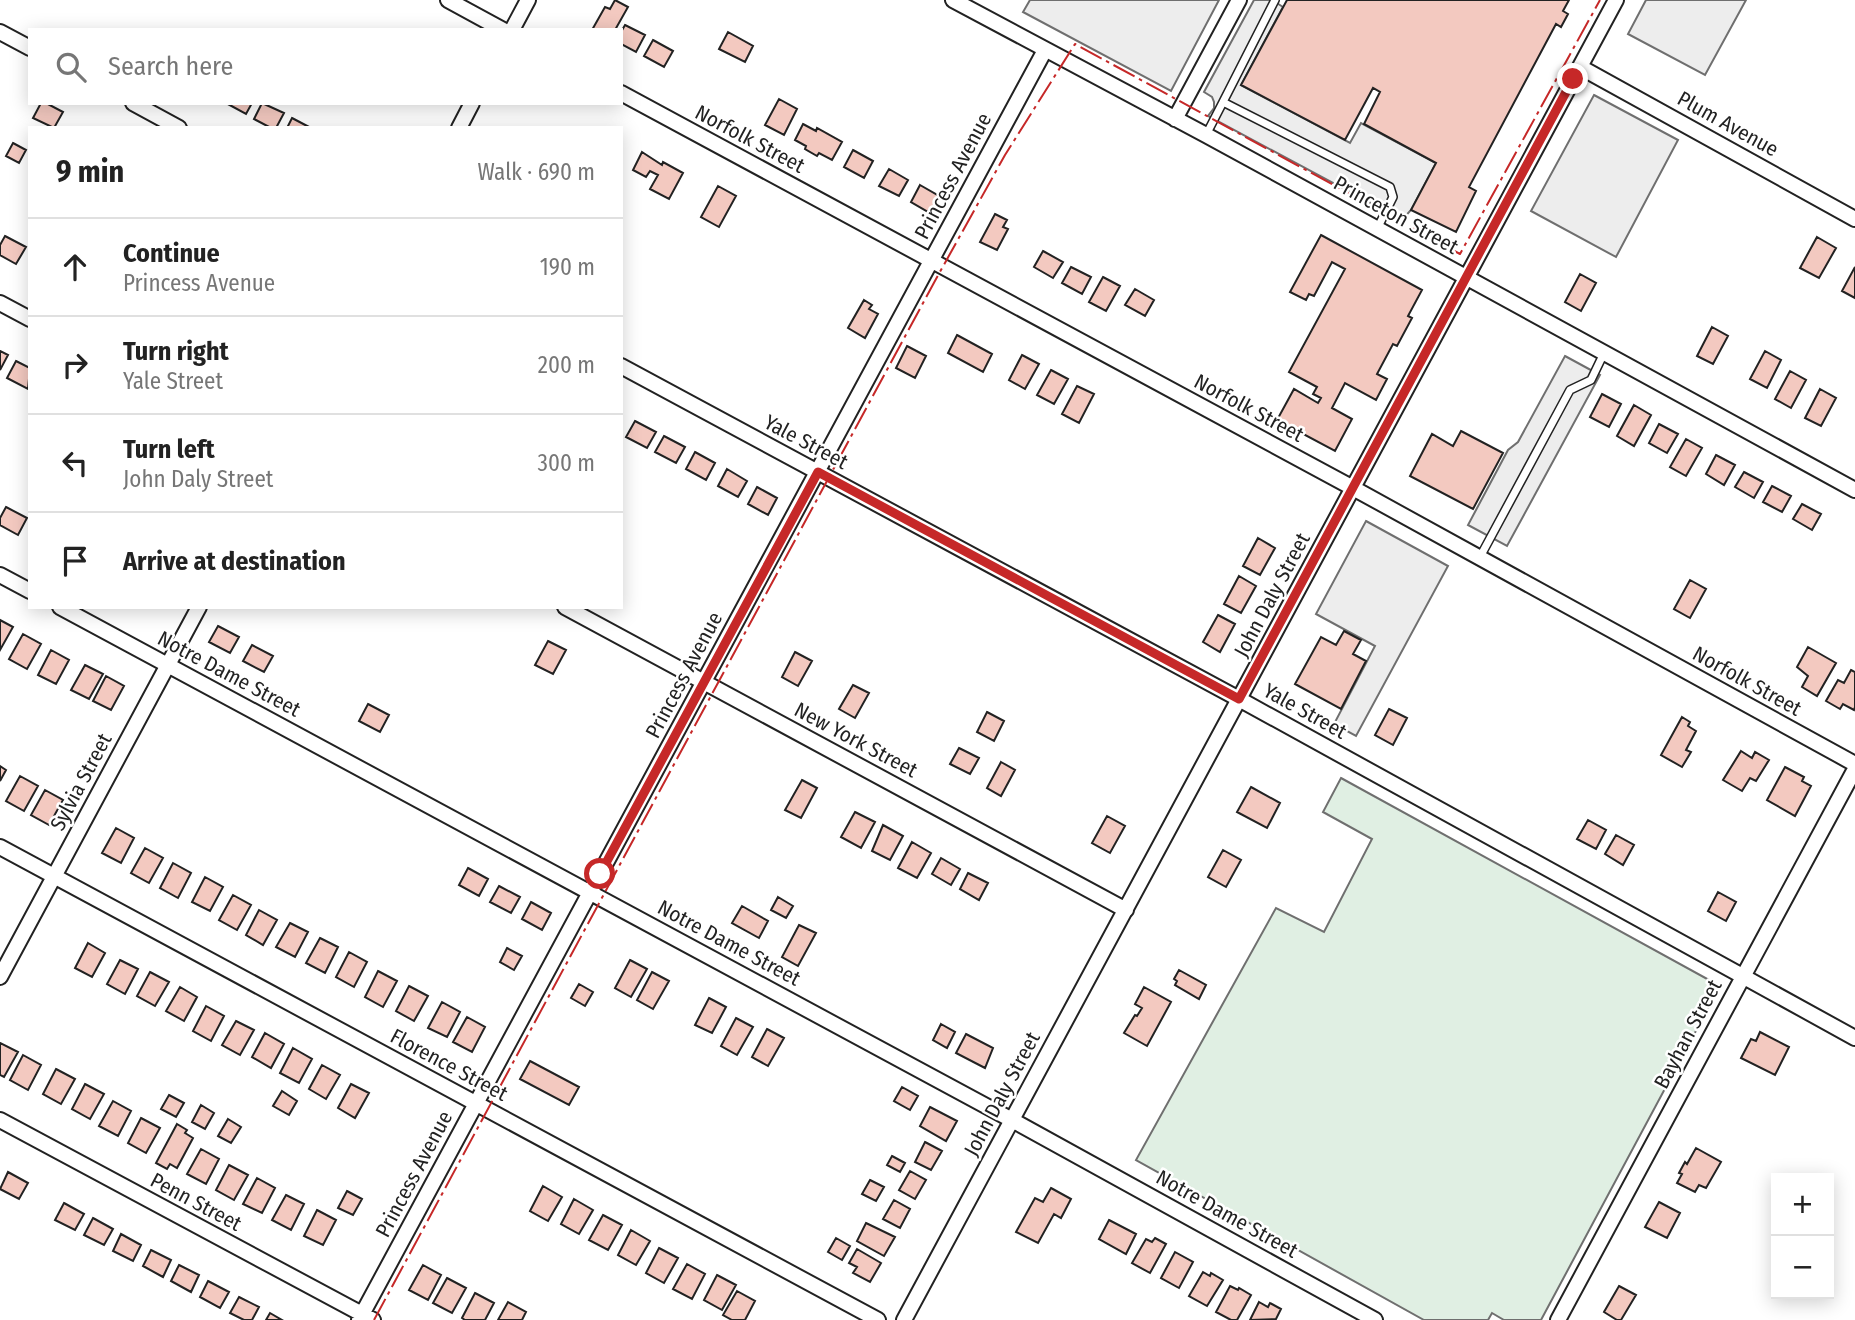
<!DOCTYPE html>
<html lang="en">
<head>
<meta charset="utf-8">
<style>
	:root { --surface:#fff; --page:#f2f2f2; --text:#222; --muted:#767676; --line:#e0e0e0 }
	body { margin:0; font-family:"Fira Sans Condensed",sans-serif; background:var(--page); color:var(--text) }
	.controls { position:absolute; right:21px; bottom:21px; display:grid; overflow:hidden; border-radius:0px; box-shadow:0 4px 18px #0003 }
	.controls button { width:63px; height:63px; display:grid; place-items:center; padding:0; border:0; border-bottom:2px solid var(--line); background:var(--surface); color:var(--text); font:35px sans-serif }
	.stop { position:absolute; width:21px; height:21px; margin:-16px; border:5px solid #c62828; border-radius:50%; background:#fff }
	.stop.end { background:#c62828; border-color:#fff; box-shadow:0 2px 7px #0008 }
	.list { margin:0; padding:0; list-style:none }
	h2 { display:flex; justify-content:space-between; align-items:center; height:91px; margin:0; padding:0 28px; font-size:30px }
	h2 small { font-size:23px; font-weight:400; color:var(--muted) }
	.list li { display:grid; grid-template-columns:46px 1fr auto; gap:21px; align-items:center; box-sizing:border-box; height:98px; padding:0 28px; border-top:2px solid var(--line) }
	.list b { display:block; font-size:26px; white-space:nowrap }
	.list p { margin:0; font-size:23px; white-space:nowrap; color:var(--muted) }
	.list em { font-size:23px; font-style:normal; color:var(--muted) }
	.icon { flex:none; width:38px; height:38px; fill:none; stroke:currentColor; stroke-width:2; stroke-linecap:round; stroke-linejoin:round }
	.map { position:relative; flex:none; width:1855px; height:1320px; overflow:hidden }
	.search { position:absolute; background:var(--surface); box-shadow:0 4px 18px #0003; left:28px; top:28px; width:595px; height:77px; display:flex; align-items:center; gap:18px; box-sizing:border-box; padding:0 24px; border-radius:0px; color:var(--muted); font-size:26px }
	.panel { position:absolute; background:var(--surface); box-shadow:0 4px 18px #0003; left:28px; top:126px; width:595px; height:483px; border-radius:0px }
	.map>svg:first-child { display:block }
	.green { fill:#e0efe3; stroke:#6f6f6f; stroke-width:2 }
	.parking { fill:#ededed; stroke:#6f6f6f; stroke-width:2 }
	.building { fill:#f3c9c0; stroke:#222; stroke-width:2 }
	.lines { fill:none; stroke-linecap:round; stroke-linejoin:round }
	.lane-casing { stroke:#222; stroke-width:10 }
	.street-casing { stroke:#222; stroke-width:18 }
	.lane { stroke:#fff; stroke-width:7 }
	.street { stroke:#fff; stroke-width:14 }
	.power { stroke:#c62828; stroke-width:2; stroke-dasharray:24 5 3.5 5; stroke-linecap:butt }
	.route { stroke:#c62828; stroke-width:9 }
	.labels { text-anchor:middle; stroke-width:5; stroke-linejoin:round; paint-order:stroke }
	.street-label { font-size:21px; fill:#222; stroke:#fff }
</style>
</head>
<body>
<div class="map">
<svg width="1855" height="1320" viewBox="0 0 1855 1320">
	<rect width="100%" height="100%" fill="#fff"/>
	<path class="green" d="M1341,778L1720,986L1541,1320H1504L1492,1313L1488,1320H1424L1136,1160L1276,908L1324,932L1372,839L1323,812Z"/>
	<path class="parking" d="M1030,0H1219L1171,91L1023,12Z
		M1254,0H1272L1283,7L1241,85L1350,143L1361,123L1436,163L1411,210L1402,220L1208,116L1214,108V102L1212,97L1204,92Z
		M1646,0H1746L1705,75L1628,34Z
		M1594,95L1678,140L1616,257L1531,211Z
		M1565,356L1600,375L1507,546L1468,525L1508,450L1518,442Z
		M1366,521L1448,566L1356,736L1334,724L1375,646L1316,614Z"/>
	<path class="building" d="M615,0L628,7L615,30H592L605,7L610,9Z
		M1287,0H1569L1563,11L1568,14L1561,27L1556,24L1469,187L1476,191L1456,232L1411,210L1436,163L1364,124L1380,92L1373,88L1345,140L1241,85Z
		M625,25L645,35L636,52L621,44V32Z
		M728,32L753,46L745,62L719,49Z
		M653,40L673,51L664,67L644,56Z
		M779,99L797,109L784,135L765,125Z
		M41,103H46L63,112L54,128L33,118Z
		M226,103H252L246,114Z
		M262,103L284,113L276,128H271L254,119Z
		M292,118L311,128H287Z
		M803,124L816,131L817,128L842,142L832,160L819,153L817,156L805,149L806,146L795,140Z
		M13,143L26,150L19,163L6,156Z
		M853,150L873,161L864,178L844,167Z
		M642,152L662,165L663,162L683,173L669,199L650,189L658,175L650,171L646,177L633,170Z
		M889,169L908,180L899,196L879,186Z
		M920,185L939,196L930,213L911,202Z
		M718,186L736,196L719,227L701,217Z
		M995,214L1007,220L1003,227L1008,229L997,250L980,242Z
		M1321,235L1422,290L1408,316L1412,318L1397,346L1393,344L1377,374L1387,379L1376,400L1345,383L1332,408L1352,419L1335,451L1277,420L1294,389L1318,403L1321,398L1313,394L1317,387L1289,372L1345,269L1332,262L1314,296L1309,294L1306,300L1290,292Z
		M5,236L26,247L16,264L0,255V245Z
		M1817,237L1836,248L1819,278L1800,268Z
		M1043,251L1063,262L1053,278L1034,267Z
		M1071,267L1091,277L1082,294L1062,283Z
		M1855,267V298L1842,291Z
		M1580,274L1596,283L1581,311L1565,302Z
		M1103,277L1120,286L1106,311L1089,302Z
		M1135,289L1154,300L1145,316L1125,305Z
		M864,300L872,305L869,309L878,314L865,338L848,328Z
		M1712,327L1728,336L1713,364L1697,356Z
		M957,335L992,354L983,372L948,353Z
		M907,346L926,356L915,378L896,368Z
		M0,351L8,355L0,370Z
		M1765,351L1781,360L1767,388L1750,379Z
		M1022,355L1039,364L1025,389L1009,380Z
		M16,361L30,368L28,389L7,378Z
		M1051,370L1068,379L1054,404L1037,395Z
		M1790,371L1806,380L1791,408L1775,399Z
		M1077,386L1094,394L1079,423L1062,414Z
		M1820,389L1836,398L1821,426L1805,418Z
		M1602,394L1621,404L1609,427L1590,417Z
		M1634,405L1651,415L1634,446L1617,436Z
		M635,421L656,432L647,448L626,437Z
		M1659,424L1678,434L1667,453L1649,443Z
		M1461,431L1503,453L1473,509L1410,476L1432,434L1453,446Z
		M664,436L685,447L676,463L655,452Z
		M1686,439L1702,448L1686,476L1670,467Z
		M695,452L715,463L706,480L686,469Z
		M1716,455L1735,465L1724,485L1706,474Z
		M727,469L747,481L738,497L718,486Z
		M1744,472L1763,482L1754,498L1735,487Z
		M1772,486L1791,496L1782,512L1763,502Z
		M757,487L777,498L768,515L748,504Z
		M1802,504L1821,514L1812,530L1793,519Z
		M6,507L27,518L18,535L0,525V518Z
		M1258,538L1275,548L1260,575L1243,566Z
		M1239,576L1256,586L1241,613L1224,604Z
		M1690,580L1706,589L1690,618L1674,609Z
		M1218,615L1235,624L1220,652L1203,642Z
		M0,620L13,627L0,650Z
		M218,626L239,637L230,653L209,642Z
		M1344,631L1361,640L1353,654L1366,661L1341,709L1295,684L1321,637L1336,645Z
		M23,634L41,644L27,669L9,659Z
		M548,641L566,650L553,674L535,665Z
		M252,645L273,656L264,672L243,661Z
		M1808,647L1836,663L1817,696L1802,687L1808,676L1797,667Z
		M51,650L69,660L56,684L38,675Z
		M795,652L812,661L798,686L782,677Z
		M85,665L103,674L89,699L71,690Z
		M1851,670L1855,672V707L1854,710L1843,704L1840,709L1826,701L1838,680L1844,683Z
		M106,676L124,686L111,710L93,701Z
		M853,685L869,693L855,718L839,709Z
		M368,704L389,715L380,732L359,721Z
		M1389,709L1407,718L1393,745L1375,735Z
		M987,712L1004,721L994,741L977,732Z
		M1682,717L1690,722L1688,726L1696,731L1686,750L1691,752L1682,767L1661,755Z
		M959,748L979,758L970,774L950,764Z
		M1741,751L1752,758L1755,752L1769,760L1756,781L1750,778L1742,791L1723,780Z
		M1001,762L1015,770L1001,796L987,788Z
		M0,766L6,770L0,781Z
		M1785,767L1804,777L1802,781L1811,786L1795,816L1767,800Z
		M20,776L38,786L24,811L6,801Z
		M802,780L817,788L801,818L785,810Z
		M1251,787L1280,803L1267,828L1237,812Z
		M45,790L63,800L49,825L31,815Z
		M855,812L875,822L861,848L841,837Z
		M1107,816L1125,826L1110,853L1092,843Z
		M1588,820L1606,830L1596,849L1577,839Z
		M883,825L903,836L890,860L872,851Z
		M116,828L134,838L121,863L102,853Z
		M1616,835L1634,845L1623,865L1605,854Z
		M912,842L931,853L917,878L898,868Z
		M145,848L163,858L149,883L131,873Z
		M1223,850L1241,860L1226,887L1208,877Z
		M941,858L960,869L951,885L932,874Z
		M173,863L191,873L178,898L160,888Z
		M468,868L488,879L479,896L459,885Z
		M968,873L988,883L979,900L960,889Z
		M205,877L223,887L210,911L192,902Z
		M499,886L520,897L511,913L490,902Z
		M1718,892L1736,902L1726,921L1708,911Z
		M233,895L251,905L237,930L219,920Z
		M778,897L793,906L786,918L771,910Z
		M531,902L551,913L542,930L522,919Z
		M742,906L768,921L759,938L732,923Z
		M259,910L277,920L263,945L246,935Z
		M290,923L308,932L295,957L276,947Z
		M799,925L816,933L798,966L782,957Z
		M320,938L338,947L325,973L306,963Z
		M88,943L105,953L92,977L75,968Z
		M507,948L522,956L514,970L500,962Z
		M349,952L367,962L354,987L336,977Z
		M120,960L138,969L125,994L107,984Z
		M630,960L647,969L631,997L615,988Z
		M1179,970L1206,985L1199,999L1175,985L1177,981L1174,979Z
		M378,971L397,981L383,1007L365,997Z
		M150,972L169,982L155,1006L137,996Z
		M652,972L669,981L653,1009L637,1000Z
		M579,984L593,992L585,1006L571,998Z
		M409,986L428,996L414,1021L396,1011Z
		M180,987L197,997L184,1021L166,1011Z
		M1144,987L1171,1002L1147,1046L1124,1033L1135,1015L1137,1016L1142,1008L1135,1004Z
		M709,998L726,1007L712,1033L695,1025Z
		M442,1002L460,1012L447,1037L428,1028Z
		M206,1006L224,1016L211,1041L193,1031Z
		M467,1017L485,1027L472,1052L453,1042Z
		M736,1018L753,1027L737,1055L721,1046Z
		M236,1021L254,1030L240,1055L222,1045Z
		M941,1024L955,1032L947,1048L933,1040Z
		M767,1029L784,1038L768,1066L752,1057Z
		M1760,1032L1789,1047L1775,1075L1741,1058L1751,1039L1756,1041Z
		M265,1033L284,1044L271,1068L252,1057Z
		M966,1034L993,1048L985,1068L956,1053Z
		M0,1043L18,1052L4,1077L0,1075Z
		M293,1048L312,1059L299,1083L280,1073Z
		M23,1055L41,1065L28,1090L10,1080Z
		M530,1061L579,1087L569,1105L520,1079Z
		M322,1065L340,1075L326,1099L309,1089Z
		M56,1069L75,1079L61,1104L43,1094Z
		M85,1084L104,1094L90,1119L72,1109Z
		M351,1084L369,1093L355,1118L338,1108Z
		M902,1087L918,1096L910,1110L894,1101Z
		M282,1091L297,1101L289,1115L273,1106Z
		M169,1095L184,1103L176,1117L161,1109Z
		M113,1101L131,1111L118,1136L99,1126Z
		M201,1105L214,1113L205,1129L192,1122Z
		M930,1107L957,1121L946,1141L920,1126Z
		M141,1118L160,1128L146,1153L128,1143Z
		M228,1119L241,1127L231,1143L218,1136Z
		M177,1124L187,1130L185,1133L193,1138L177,1168L170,1164L167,1169L156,1163Z
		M925,1142L942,1151L931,1170L915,1162Z
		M1696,1148L1721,1162L1706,1188L1699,1185L1695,1192L1677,1183L1682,1174L1679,1173L1685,1162L1687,1164Z
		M201,1149L219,1159L206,1184L187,1174Z
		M892,1156L905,1163L900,1172L887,1165Z
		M229,1165L248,1175L234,1200L216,1190Z
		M910,1171L926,1180L915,1199L899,1190Z
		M8,1172L28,1183L19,1199L0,1189Z
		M257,1178L275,1188L262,1213L243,1204Z
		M870,1180L884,1187L876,1201L862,1194Z
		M543,1186L562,1197L548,1221L530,1211Z
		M1051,1188L1071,1199L1061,1218L1054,1214L1038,1243L1016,1232L1035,1198L1043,1202Z
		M347,1191L362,1199L353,1215L338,1208Z
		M286,1195L304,1204L291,1230L272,1220Z
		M574,1199L593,1210L579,1234L561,1224Z
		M894,1200L910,1209L900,1228L883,1219Z
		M1659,1202L1680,1213L1667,1238L1645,1227Z
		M64,1203L84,1214L75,1230L55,1220Z
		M317,1210L336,1220L323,1245L304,1236Z
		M603,1215L622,1225L608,1250L589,1240Z
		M93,1218L113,1229L104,1245L84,1235Z
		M1109,1220L1136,1234L1126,1254L1099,1239Z
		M866,1223L895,1237L884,1256L857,1241Z
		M631,1230L650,1241L636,1265L618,1255Z
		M121,1234L141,1245L133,1261L113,1251Z
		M836,1238L850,1246L842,1260L828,1252Z
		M1155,1238L1166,1244L1150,1273L1132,1263L1146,1239L1152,1242Z
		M659,1248L678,1258L664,1283L646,1273Z
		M857,1249L881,1263L870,1282L853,1273L857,1267L849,1263Z
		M151,1250L171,1260L163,1277L143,1266Z
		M1175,1252L1193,1262L1179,1288L1161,1278Z
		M687,1264L705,1274L692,1299L673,1289Z
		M179,1265L199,1275L191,1292L171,1281Z
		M423,1265L441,1275L428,1300L409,1290Z
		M1203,1272L1210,1276L1211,1273L1223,1280L1207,1306L1189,1296Z
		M717,1275L736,1285L722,1310L704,1300Z
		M447,1278L466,1288L452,1313L433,1303Z
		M208,1281L229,1292L220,1308L200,1297Z
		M1230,1286L1238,1290L1239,1288L1251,1295L1237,1320H1231L1216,1312Z
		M1619,1286L1636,1295L1621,1320H1617L1604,1312Z
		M737,1291L755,1301L745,1320H732L723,1315Z
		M475,1293L494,1303L485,1320H465L462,1318Z
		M239,1297L259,1307L252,1320H244L230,1313Z
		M508,1302L526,1312L522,1320H498Z
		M1259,1302L1268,1307L1270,1303L1281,1309L1276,1319L1250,1320Z
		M270,1313L282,1320H266Z"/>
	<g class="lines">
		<g class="lane-casing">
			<path id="lane" d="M1223,102L1275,0
				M1206,135L1223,102L1390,187L1393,197L1377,229
				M1480,557L1570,390L1591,380L1604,353"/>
		</g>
		<g class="street-casing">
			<path id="street" d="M448,0L503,30
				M953,0L1206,135L1855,490
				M512,30L528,0
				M0,32L30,48
				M1580,67L1855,219
				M621,93L1353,488L1855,764
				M133,103L179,128
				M1175,119L1239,0
				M459,128L472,103
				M0,303L30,319
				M621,366L1239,699L1855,1038
				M0,575L30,591
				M60,607L1012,1120L1375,1320
				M565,607L1126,910
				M0,847L878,1320
				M0,977L199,607
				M0,1120L373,1320
				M359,1320L1045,50
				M904,1320L1616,0
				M1558,1320L1855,769"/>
		</g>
		<use href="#lane" class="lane"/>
		<use href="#street" class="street"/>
		<path class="power" d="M374,1320L936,279L1005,155L1075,44L1460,254L1600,0"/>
	</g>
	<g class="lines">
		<path class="route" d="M600,874L818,472L1239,699L1573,79"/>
	</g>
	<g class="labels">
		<g class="street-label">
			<text transform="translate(1728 124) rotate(29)" y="7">Plum Avenue</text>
			<text transform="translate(750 139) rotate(28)" y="7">Norfolk Street</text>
			<text transform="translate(953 176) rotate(-62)" y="7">Princess Avenue</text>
			<text transform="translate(1396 215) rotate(29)" y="7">Princeton Street</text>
			<text transform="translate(1249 408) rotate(28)" y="7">Norfolk Street</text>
			<text transform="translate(806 442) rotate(28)" y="7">Yale Street</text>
			<text transform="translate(1272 595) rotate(-62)" y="7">John Daly Street</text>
			<text transform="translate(229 674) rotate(28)" y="7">Notre Dame Street</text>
			<text transform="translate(684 675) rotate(-62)" y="7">Princess Avenue</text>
			<text transform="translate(1747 681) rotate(29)" y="7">Norfolk Street</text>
			<text transform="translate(1305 711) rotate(29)" y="7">Yale Street</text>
			<text transform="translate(856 740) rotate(28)" y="7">New York Street</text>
			<text transform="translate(81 782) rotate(-62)" y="7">Sylvia Street</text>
			<text transform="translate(729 943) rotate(28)" y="7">Notre Dame Street</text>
			<text transform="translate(1688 1034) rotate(-62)" y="7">Bayhan Street</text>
			<text transform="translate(449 1065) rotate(28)" y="7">Florence Street</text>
			<text transform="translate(1002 1094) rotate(-62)" y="7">John Daly Street</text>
			<text transform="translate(414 1174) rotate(-62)" y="7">Princess Avenue</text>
			<text transform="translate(196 1202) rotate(28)" y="7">Penn Street</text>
			<text transform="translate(1227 1214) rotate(29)" y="7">Notre Dame Street</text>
		</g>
	</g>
</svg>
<div class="controls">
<button>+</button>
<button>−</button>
</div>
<div class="stop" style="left:600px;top:874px"></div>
<div class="stop end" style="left:1573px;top:79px"></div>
<div class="search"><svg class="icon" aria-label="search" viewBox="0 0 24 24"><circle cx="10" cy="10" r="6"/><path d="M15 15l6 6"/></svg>Search here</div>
<section class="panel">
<h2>9 min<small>Walk · 690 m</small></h2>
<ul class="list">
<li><svg class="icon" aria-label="ahead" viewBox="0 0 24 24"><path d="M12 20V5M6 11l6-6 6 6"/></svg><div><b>Continue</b><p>Princess Avenue</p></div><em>190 m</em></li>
<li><svg class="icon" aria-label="right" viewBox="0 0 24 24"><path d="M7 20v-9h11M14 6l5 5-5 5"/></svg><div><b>Turn right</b><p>Yale Street</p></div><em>200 m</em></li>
<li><svg class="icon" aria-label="left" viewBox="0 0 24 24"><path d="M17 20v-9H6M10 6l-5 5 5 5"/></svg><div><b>Turn left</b><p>John Daly Street</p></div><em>300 m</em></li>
<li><svg class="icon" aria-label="arrive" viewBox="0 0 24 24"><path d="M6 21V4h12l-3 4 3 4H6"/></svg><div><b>Arrive at destination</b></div></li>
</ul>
</section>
</div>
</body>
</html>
